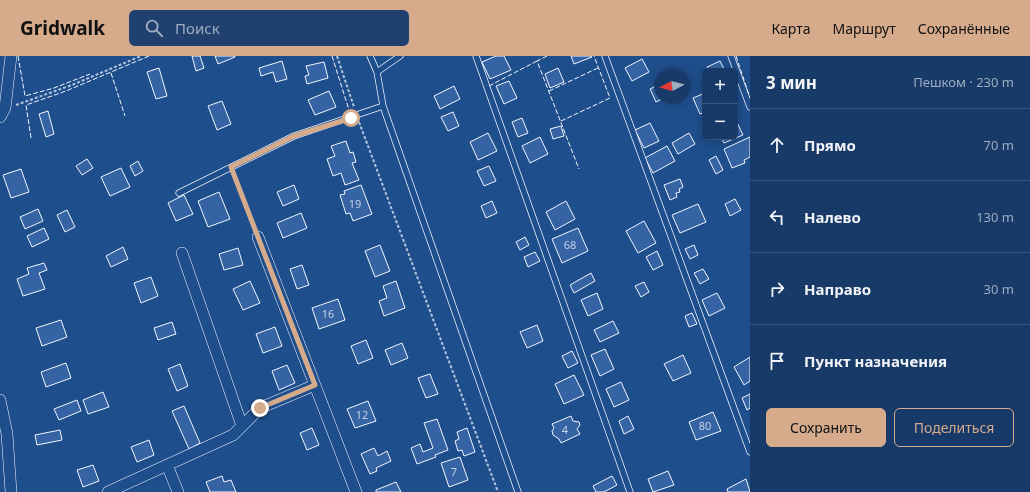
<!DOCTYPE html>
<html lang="ru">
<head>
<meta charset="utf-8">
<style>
	:root { --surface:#173a69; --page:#20416f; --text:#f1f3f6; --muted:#9eadc0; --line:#36547d; --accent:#d6ab8b }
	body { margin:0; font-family:"Noto Sans",sans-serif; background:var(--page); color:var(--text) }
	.controls { position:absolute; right:12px; top:12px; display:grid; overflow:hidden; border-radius:6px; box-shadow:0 2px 10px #0003 }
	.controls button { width:36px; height:36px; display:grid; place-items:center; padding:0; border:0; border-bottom:1px solid var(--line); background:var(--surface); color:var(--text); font:20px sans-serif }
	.compass { position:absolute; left:654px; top:12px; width:36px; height:36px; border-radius:50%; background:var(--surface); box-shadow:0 2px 10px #0003; rotate:263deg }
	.stop { position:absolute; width:12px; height:12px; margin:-9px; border:3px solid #d6ab8b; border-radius:50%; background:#fff }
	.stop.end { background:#d6ab8b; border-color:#fff; box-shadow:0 1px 4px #0008 }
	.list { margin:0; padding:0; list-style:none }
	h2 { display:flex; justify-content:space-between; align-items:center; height:52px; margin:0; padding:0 16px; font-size:17px }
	h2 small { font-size:13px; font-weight:400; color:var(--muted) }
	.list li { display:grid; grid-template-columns:26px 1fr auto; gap:12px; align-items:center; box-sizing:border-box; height:72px; padding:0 16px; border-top:1px solid var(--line) }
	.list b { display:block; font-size:15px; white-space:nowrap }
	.list em { font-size:13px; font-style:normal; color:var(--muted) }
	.actions { display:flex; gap:8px; padding:12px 16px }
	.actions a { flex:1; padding:9px 0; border:1px solid var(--accent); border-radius:6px; text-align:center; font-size:14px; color:var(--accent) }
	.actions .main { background:var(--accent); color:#111 }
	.icon { flex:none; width:22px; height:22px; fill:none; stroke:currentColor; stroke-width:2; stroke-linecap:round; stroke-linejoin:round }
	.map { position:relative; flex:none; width:750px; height:436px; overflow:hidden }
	header { display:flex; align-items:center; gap:24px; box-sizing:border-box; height:56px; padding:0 20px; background:var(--accent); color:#111 }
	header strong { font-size:19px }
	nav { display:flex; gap:22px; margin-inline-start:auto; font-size:14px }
	.search { width:280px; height:36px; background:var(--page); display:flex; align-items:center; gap:10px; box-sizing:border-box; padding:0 14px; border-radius:6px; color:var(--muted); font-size:15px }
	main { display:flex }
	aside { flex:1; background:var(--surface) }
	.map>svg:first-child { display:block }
	.building { fill:#3563a3; stroke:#f2f6ff }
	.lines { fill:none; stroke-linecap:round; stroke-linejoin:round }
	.lane-casing { stroke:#f2f6ff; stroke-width:7 }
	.street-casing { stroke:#f2f6ff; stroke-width:12 }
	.path { stroke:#b3c4dc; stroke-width:2; stroke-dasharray:3 2; stroke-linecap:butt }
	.lane { stroke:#1f4e8c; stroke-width:5.5 }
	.street { stroke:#1f4e8c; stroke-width:11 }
	.fence { stroke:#f2f6ff; stroke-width:1; stroke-dasharray:5 2; stroke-linecap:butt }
	.route { stroke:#d6ab8b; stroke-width:5 }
	.labels { text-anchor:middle; stroke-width:3; stroke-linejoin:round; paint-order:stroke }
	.number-label { font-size:11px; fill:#c3d1e8 }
</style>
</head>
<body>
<header>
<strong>Gridwalk</strong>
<div class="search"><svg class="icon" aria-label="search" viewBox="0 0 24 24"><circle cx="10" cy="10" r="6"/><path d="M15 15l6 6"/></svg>Поиск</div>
<nav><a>Карта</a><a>Маршрут</a><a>Сохранённые</a></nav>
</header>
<main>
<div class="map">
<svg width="750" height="436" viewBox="0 0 750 436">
	<rect width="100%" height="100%" fill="#1f4e8c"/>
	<path class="building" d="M192,0H200L204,12L196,15Z
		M215,0H235V1L218,8Z
		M496,0H504L511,14L490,23L482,6Z
		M571,0H591L592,1L574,8Z
		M642,3L649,16L632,25L625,12Z
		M282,5L287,23L276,26L273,16L261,20L259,12Z
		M720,5L725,15H709L707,11Z
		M324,6L328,22L307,28L305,20L309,19L306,10Z
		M159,12L167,40L156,43L147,16Z
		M558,12L564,26L550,32L545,18Z
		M509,25L517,42L504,48L496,30Z
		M660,28V42H664L656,46L650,33Z
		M454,30L460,43L440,53L434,40Z
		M329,35L336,51L315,59L308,44Z
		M705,37V56L700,58L693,42Z
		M222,45L231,68L217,74L208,50Z
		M48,55L54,78L46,81L39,58Z
		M453,56L459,70L448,75L441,61Z
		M522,62L528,77L518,81L512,66Z
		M735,62L743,79L724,87L721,81H735Z
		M650,67L659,85L644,92L635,74Z
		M561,70L564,80L553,83L550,73Z
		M488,77L497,95L478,104L470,86Z
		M689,77L695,88L678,98L672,87Z
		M540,81L548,98L530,107L522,90Z
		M750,81V101L744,104L745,107L732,112L724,93Z
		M346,85L350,97L353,96L356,106L352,107L359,124L345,129L341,117L333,120L327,103L335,100L331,90Z
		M667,90L675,105L653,117L645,102Z
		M716,100L723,114L716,118L709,104Z
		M87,103L93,112L82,119L76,110Z
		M138,105L143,115L135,120L130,110Z
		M489,110L496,125L484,130L477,115Z
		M121,112L130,131L110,140L101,121Z
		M21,113L29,136L11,142L3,119Z
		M680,123L683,131L679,133L680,136L676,137L677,141L670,144L664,129Z
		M294,129L299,143L283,150L277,136Z
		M361,129L372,158L353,165L350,157L346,158L340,139L345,138L344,135Z
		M219,136L230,163L208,171L198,145Z
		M184,139L193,158L176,165L168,147Z
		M735,143L741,154L730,160L725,148Z
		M492,145L497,157L486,162L481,150Z
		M566,145L575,163L555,174L546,156Z
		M698,148L706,166L680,177L672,159Z
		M38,153L43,165L25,173L20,161Z
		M67,154L75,171L65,176L57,159Z
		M301,157L307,172L283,182L277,167Z
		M644,165L656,187L638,197L626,175Z
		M44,172L49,183L32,191L27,180Z
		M578,172L588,195L562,207L552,183Z
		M525,181L529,189L520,194L516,186Z
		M380,189L390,215L375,221L365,195Z
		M694,189L698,199L690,203L685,193Z
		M123,191L128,203L111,211L106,200Z
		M238,192L243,209L224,214L219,198Z
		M657,195L663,209L653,214L646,201Z
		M535,196L540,205L528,211L524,201Z
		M44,207L47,214L39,217L45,233L23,240L17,223L29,218L27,212Z
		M302,209L309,229L297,233L290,213Z
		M703,213L709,223L700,228L694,217Z
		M591,217L595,225L574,237L570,229Z
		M151,221L158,240L141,247L134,227Z
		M250,225L260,247L243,254L233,233Z
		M396,225L405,252L384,260L379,245L387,242L383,230Z
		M644,226L649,236L641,241L635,230Z
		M597,237L603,253L588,260L581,244Z
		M717,237L725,252L709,260L702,244Z
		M338,243L345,264L319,273L312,252Z
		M692,257L697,268L689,271L685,260Z
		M61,264L67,281L42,290L36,272Z
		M613,265L619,277L600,286L594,274Z
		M172,266L176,278L158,284L154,272Z
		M537,269L543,285L527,292L520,276Z
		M275,271L282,290L263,297L256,278Z
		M366,284L373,302L358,308L351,290Z
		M402,287L408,302L391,309L385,294Z
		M605,293L614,313L600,320L591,299Z
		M572,295L578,307L568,312L562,300Z
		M683,299L691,317L673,325L664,308Z
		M750,301V325L744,329L734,311Z
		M66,307L71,322L46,331L41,316Z
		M180,308L188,330L177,335L168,313Z
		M287,309L295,327L279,334L272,315Z
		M430,318L438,338L426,342L418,322Z
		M574,319L584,339L564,348L555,328Z
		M621,326L629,344L614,351L606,333Z
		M103,336L109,351L88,358L83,344Z
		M750,338V352L747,354L742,342Z
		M77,344L81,355L59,364L54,353Z
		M368,345L376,365L355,372L347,353Z
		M184,350L200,387L189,393L172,355Z
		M713,356L721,375L696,384L689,366Z
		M571,360L573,365L579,366L580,369L577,373L580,378L561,387L559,383L553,379L552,375L554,372L552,368Z
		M628,360L634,373L624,378L619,365Z
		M437,363L448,394L435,399L436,401L417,408L411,392L420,388L423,396L433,392L424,367Z
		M312,372L319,389L307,394L300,377Z
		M467,372L475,396L464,400L462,394L458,395L455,385L459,383L457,376Z
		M60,374L62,384L37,389L35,379Z
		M149,384L154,399L137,406L131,391Z
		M374,392L378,400L387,395L391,405L376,412L377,415L370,418L361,398Z
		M460,401L468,424L449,431L441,407Z
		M93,409L99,425L83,431L77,414Z
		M668,415L674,429L653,436L648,423Z
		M222,420L224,426L231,424L236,436H210L206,426Z
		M612,420L617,429L604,436H596L593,430Z
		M746,423L750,436H728L727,433Z
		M396,426L401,436H376V434Z"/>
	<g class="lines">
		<g class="lane-casing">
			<path id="lane" d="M370,0L377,16L383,50L518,436
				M476,0L630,436
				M605,0L750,396
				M731,0L750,51
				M377,16L400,0
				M179,137L294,80L383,50"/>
		</g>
		<g class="street-casing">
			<path id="street" d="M0,61L5,52L11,0
				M258,181L356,436
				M182,197L242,370
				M0,344L7,378L11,436
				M167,409L178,436
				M108,436L233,379L260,352L315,329"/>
		</g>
		<path class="path" d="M337,0L354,51
			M16,49L72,29L141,0
			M359,66L498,436
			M234,119L254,171"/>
		<use href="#lane" class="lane"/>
		<use href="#street" class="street"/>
		<path class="fence" d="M18,0L25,40L54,32L90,18
			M332,0L350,57
			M547,0L537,5L579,113
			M736,0L750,42
			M111,17L125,60
			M489,30L537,5
			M549,35L598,12
			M561,65L610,42L594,0
			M31,82L26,49L66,35L149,0"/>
	</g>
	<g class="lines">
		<path class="route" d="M260,352L315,329L231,111L294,80L351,62"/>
	</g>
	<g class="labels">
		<g class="number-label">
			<text x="355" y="152">19</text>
			<text x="570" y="193">68</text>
			<text x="328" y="262">16</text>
			<text x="362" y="363">12</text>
			<text x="705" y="374">80</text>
			<text x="565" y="378">4</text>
			<text x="454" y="420">7</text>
		</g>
	</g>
</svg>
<div class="controls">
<button>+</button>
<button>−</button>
</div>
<svg class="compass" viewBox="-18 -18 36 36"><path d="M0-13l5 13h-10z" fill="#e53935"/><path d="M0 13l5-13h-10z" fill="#9eadc0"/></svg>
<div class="stop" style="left:351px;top:62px"></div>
<div class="stop end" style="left:260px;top:352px"></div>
</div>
<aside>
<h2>3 мин<small>Пешком · 230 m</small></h2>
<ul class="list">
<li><svg class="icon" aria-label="ahead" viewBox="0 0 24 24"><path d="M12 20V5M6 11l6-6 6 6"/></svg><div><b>Прямо</b></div><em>70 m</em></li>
<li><svg class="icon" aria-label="left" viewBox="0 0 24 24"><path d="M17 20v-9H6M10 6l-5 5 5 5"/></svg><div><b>Налево</b></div><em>130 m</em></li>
<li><svg class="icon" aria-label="right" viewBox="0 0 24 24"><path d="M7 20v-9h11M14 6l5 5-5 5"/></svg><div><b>Направо</b></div><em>30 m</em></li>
<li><svg class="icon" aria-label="arrive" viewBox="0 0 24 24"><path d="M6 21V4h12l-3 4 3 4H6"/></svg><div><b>Пункт назначения</b></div></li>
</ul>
<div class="actions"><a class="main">Сохранить</a><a>Поделиться</a></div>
</aside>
</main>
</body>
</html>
